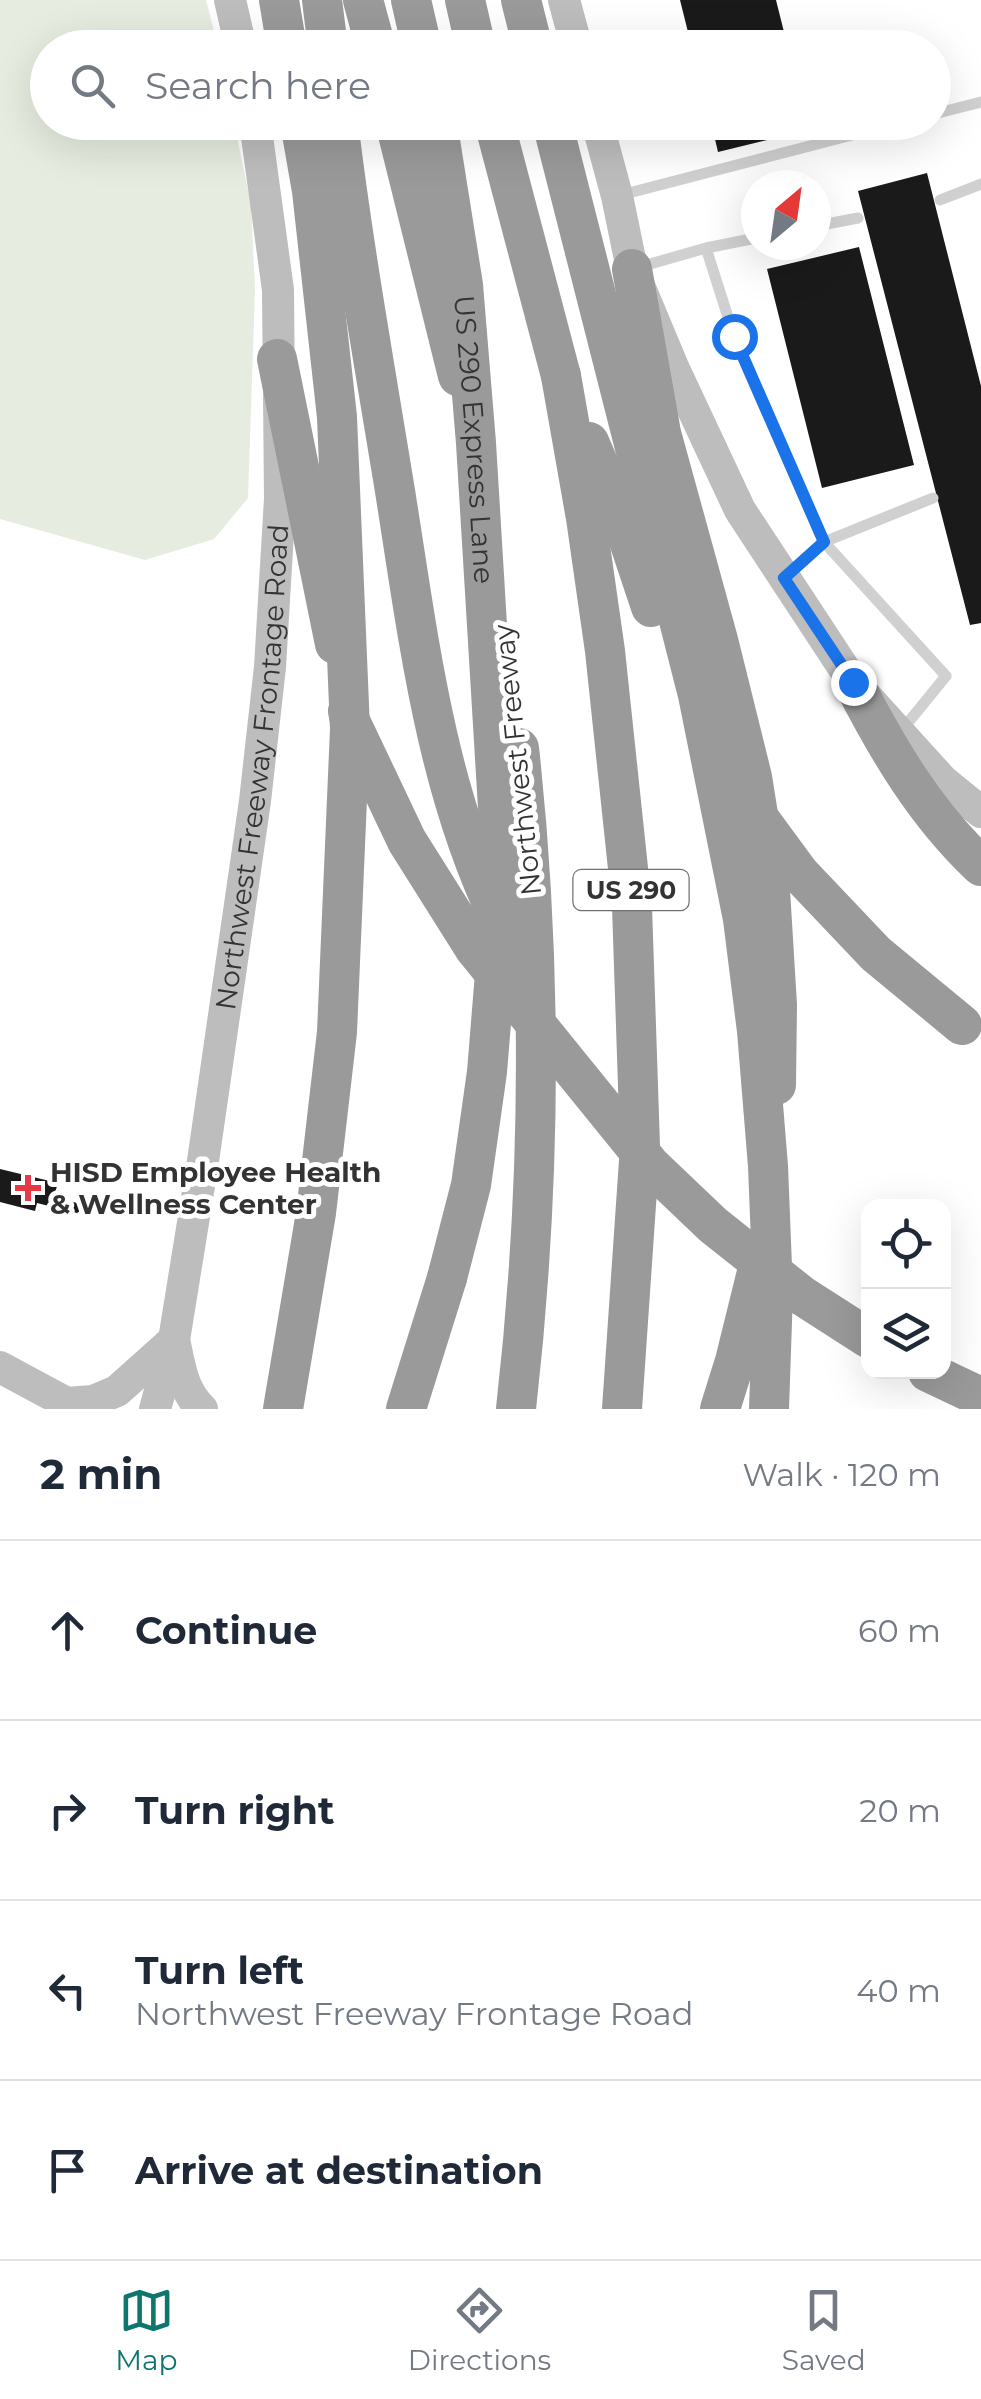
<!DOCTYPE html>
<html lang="en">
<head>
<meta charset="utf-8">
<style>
	:root { --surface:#fff; --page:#f6f6f7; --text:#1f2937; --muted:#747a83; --line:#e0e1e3; --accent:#0f766e }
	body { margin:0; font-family:Montserrat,sans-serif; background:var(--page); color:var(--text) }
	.controls { position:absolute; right:30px; bottom:30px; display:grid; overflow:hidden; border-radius:20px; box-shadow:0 10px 40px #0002 }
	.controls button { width:90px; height:90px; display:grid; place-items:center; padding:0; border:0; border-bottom:2px solid var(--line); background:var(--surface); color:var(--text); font:50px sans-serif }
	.compass { position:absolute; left:741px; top:170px; width:90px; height:90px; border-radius:50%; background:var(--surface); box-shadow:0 10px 40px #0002; rotate:29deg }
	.stop { position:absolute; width:30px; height:30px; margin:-22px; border:8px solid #1a73e8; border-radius:50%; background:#fff }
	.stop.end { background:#1a73e8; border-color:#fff; box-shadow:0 2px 10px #0008 }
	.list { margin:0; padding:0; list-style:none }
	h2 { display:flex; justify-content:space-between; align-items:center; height:130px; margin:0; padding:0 40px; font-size:42px }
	h2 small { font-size:32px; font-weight:400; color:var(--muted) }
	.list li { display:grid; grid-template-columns:65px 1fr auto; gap:30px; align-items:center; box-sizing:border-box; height:180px; padding:0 40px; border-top:2px solid var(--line) }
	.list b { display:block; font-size:38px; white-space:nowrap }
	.list p { margin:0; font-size:32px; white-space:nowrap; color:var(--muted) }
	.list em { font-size:32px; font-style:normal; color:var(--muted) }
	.icon { flex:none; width:55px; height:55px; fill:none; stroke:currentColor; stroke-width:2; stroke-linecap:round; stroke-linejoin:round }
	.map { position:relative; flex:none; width:981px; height:1409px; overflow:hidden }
	.search { position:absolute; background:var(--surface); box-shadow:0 10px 40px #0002; left:30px; right:30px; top:30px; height:110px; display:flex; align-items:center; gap:25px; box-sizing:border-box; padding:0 35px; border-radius:55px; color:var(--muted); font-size:38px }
	.sheet { height:850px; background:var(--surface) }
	nav { display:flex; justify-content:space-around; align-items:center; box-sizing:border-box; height:140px; border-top:2px solid var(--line); background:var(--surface); font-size:28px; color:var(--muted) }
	nav a { display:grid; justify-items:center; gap:5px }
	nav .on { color:var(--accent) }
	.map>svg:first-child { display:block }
	.green { fill:#e6ecdf }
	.building { fill:#1a1a1a }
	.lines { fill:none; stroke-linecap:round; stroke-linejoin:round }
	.service { stroke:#d0d0d0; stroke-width:11 }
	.secondary { stroke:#bdbdbd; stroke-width:32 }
	.motorway { stroke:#9a9a9a; stroke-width:40 }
	.motorway-bridge { stroke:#9a9a9a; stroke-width:40 }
	.route { stroke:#1a73e8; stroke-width:12 }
	.poi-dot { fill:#e63946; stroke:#fff; stroke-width:4 }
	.labels { text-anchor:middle; stroke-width:10; stroke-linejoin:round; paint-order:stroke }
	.shield { fill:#fff; stroke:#707070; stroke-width:2.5 }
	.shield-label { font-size:25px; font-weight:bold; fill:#333 }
	.street-label { font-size:28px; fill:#333; stroke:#fff }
	.poi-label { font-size:28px; font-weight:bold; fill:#333; stroke:#fff; text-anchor:start }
</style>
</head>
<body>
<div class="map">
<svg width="981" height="1409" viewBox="0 0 981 1409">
	<rect width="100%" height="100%" fill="#fff"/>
	<path class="green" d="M0,0H206L218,47L48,48V122L234,123L251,204L255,290L248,498L214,539L145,560L0,519Z"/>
	<path class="building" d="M680,0H776L788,48H692Z
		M711,122H806L808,130L718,152Z
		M927,173L981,386V623L970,625L858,191Z
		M859,247L914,465L822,488L767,269Z
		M0,1169L58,1183L54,1196L80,1204L82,1210L77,1213L37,1203L35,1211L0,1202Z"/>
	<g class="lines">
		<path class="service" d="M934,114L981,102
			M621,195L902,122
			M940,200L981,184
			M816,226L858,218
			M706,248L756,238
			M636,268L706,248L734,336L824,542L786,576
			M902,730L946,676L824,542L933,498"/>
		<g class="secondary">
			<path d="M230,0L241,48"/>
			<path d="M564,0L577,48"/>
			<path d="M597,122L617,196L632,269L673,367L740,510L853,682L943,781L981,812"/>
			<path d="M175,1344C180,1368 183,1391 202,1409"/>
			<path d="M0,1367L78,1409"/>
			<path d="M66,1403L93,1401L117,1391L174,1340"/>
			<path id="s1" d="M155,1409L174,1340L203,1161L255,801L270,667L280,499L278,290L255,122"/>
		</g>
		<path class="motorway" d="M279,0L287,48
			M322,0L328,48
			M363,0L376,48
			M411,0L422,48
			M465,0L476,48
			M521,0L533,48
			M338,122C353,246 375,368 395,491C418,635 435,785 499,918
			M395,122L458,376
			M494,122L561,376
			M632,269L661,433L718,640L752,777L770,890L777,1005L776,1085
			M277,359L335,644
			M853,682C888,750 925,813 981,866
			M348,711L350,721L407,841L475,949L651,1166L713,1225L801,1295L868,1338
			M928,1372L981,1397
			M406,1409L447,1278"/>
		<g class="motorway-bridge">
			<path id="s2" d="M437,122L463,285L476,443L499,824L497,949L487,1072L471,1185L447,1278"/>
			<path d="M552,122L698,695L743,919L757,1031L768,1166L773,1292L769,1409"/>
			<path d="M561,376L586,518L605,651L632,906L640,1146L622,1409"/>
			<path d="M589,442L620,514L651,607"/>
			<path d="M721,760L733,783L800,874L876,954L962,1025"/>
			<path d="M283,1409L316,1213L337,1032L350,729L337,417L312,191L300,122"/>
			<path d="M516,1409C541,1189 543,968 519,748"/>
			<path d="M720,1409L735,1361L758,1268"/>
		</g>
	</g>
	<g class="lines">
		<path class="route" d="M734,336L824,542L784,578L853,682"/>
	</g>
	<path class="poi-dot" d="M23 1173h10v10h10v10h-10v10h-10v-10h-10v-10h10z"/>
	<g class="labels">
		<rect class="shield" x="573.5" y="870" width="115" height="40" rx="8"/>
		<g class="shield-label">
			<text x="631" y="899">US 290</text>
		</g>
		<g class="street-label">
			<text dy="10" stroke="none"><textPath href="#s2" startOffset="320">US 290 Express Lane</textPath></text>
			<text transform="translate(517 760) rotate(-96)" y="10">Northwest Freeway</text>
			<text dy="10" stroke="none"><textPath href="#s1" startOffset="650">Northwest Freeway Frontage Road</textPath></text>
		</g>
		<g class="poi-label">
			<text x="50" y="1182">HISD Employee Health<tspan x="50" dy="32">&amp; Wellness Center</tspan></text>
		</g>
	</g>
</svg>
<div class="controls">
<button><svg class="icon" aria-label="locate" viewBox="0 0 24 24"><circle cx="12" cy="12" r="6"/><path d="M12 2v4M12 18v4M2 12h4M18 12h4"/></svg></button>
<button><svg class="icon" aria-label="layers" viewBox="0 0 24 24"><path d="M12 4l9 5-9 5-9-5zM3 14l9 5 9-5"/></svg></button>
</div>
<svg class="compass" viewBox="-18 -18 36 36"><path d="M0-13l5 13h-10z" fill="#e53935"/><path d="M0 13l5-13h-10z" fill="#747a83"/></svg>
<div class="stop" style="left:734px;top:336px"></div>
<div class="stop end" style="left:853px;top:682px"></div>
<div class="search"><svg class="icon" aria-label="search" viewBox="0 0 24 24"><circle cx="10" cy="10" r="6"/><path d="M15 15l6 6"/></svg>Search here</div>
</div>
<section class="sheet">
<h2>2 min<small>Walk · 120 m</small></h2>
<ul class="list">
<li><svg class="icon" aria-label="ahead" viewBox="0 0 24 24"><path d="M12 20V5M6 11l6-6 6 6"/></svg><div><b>Continue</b></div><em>60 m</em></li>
<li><svg class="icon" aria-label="right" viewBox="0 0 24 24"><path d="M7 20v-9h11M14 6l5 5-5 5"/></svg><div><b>Turn right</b></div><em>20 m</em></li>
<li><svg class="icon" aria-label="left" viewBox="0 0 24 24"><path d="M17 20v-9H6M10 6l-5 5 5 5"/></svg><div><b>Turn left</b><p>Northwest Freeway Frontage Road</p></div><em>40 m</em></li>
<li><svg class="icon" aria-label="arrive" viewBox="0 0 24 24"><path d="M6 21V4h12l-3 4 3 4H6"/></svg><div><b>Arrive at destination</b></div></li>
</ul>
</section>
<nav>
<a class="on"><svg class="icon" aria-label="map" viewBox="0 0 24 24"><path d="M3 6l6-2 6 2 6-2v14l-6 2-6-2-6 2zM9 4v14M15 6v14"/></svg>Map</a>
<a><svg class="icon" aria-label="directions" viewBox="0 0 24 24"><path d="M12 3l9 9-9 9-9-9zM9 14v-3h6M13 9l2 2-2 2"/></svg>Directions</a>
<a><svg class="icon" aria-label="saved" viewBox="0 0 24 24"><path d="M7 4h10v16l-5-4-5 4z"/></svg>Saved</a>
</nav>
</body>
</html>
